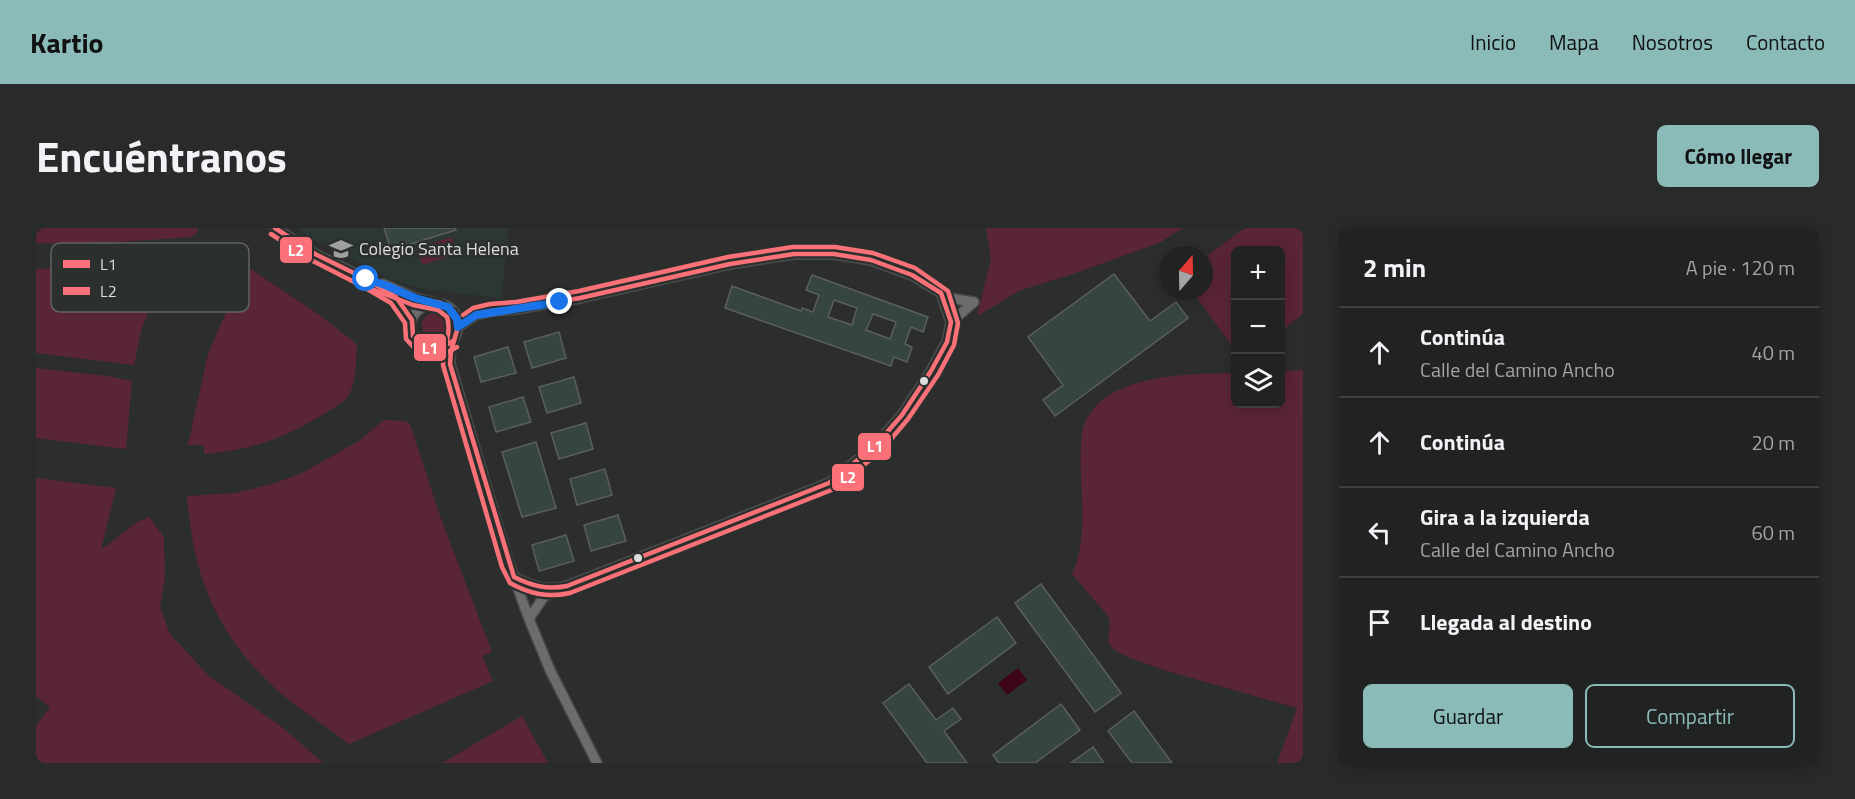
<!DOCTYPE html>
<html lang="es">
<head>
<meta charset="utf-8">
<style>
	:root { --surface:#212222; --page:#292a2a; --text:#f1f3f6; --muted:#a2a4a5; --line:#3e3f40; --accent:#8bbbb9 }
	body { margin:0; font-family:"Titillium Web",sans-serif; background:var(--page); color:var(--text) }
	.controls { position:absolute; right:18px; top:18px; display:grid; overflow:hidden; border-radius:9px; box-shadow:0 3px 15px #0003 }
	.controls button { width:54px; height:54px; display:grid; place-items:center; padding:0; border:0; border-bottom:2px solid var(--line); background:var(--surface); color:var(--text); font:30px sans-serif }
	.compass { position:absolute; left:1123px; top:18px; width:54px; height:54px; border-radius:50%; background:var(--surface); box-shadow:0 3px 15px #0003; rotate:20deg }
	.stop { position:absolute; width:18px; height:18px; margin:-14px; border:4px solid #1a73e8; border-radius:50%; background:#fff }
	.stop.end { background:#1a73e8; border-color:#fff; box-shadow:0 2px 6px #0008 }
	.list { margin:0; padding:0; list-style:none }
	h2 { display:flex; justify-content:space-between; align-items:center; height:78px; margin:0; padding:0 24px; font-size:26px }
	h2 small { font-size:20px; font-weight:400; color:var(--muted) }
	.list li { display:grid; grid-template-columns:39px 1fr auto; gap:18px; align-items:center; box-sizing:border-box; height:90px; padding:0 24px; border-top:2px solid var(--line) }
	.list b { display:block; font-size:22px; white-space:nowrap }
	.list p { margin:0; font-size:20px; white-space:nowrap; color:var(--muted) }
	.list em { font-size:20px; font-style:normal; color:var(--muted) }
	.actions { display:flex; gap:12px; padding:18px 24px }
	.actions a { flex:1; padding:14px 0; border:2px solid var(--accent); border-radius:9px; text-align:center; font-size:21px; color:var(--accent) }
	.actions .main { background:var(--accent); color:#111 }
	.icon { flex:none; width:33px; height:33px; fill:none; stroke:currentColor; stroke-width:2; stroke-linecap:round; stroke-linejoin:round }
	.map { position:relative; flex:none; width:1267px; height:535px; overflow:hidden; border-radius:9px }
	header { display:flex; align-items:center; gap:36px; box-sizing:border-box; height:84px; padding:0 30px; background:var(--accent); color:#111 }
	header strong { font-size:28px }
	nav { display:flex; gap:33px; margin-inline-start:auto; font-size:21px }
	.intro { display:flex; align-items:center; justify-content:space-between; box-sizing:border-box; height:144px; padding:0 36px }
	h1 { margin:0; font-size:42px }
	.button { padding:15px 27px; border-radius:9px; background:var(--accent); color:#111; font-size:21px; font-weight:700 }
	main { display:flex; gap:36px; padding:0 36px }
	aside { flex:1; background:var(--surface); border-radius:9px; box-shadow:0 3px 15px #0003 }
	.map>svg:first-child { display:block }
	.built { fill:#2c3632 }
	.green { fill:#5a2535 }
	.water { fill:#3e041a }
	.building { fill:#364541; stroke:#5c5e5d; stroke-width:1.5; fill-rule:evenodd }
	.lines { fill:none; stroke-linecap:round; stroke-linejoin:round }
	.street-casing { stroke:#484a49; stroke-width:12 }
	.street { stroke:#6b6c6c; stroke-width:9 }
	.bus-1-casing { stroke:#2b2f2d; stroke-width:9 }
	.bus-2-casing { stroke:#2b2f2d; stroke-width:9 }
	.bus-1 { stroke:#fc7177; stroke-width:4.5 }
	.bus-2 { stroke:#fc7177; stroke-width:4.5 }
	.route { stroke:#1a73e8; stroke-width:8 }
	.bus-dot { fill:#dadddc; stroke:#2b2f2d; stroke-width:2 }
	.labels { text-anchor:middle; stroke-width:5; stroke-linejoin:round; paint-order:stroke }
	.poi-label { font-size:18px; fill:#dadddc; stroke:#2b2f2d; text-anchor:start }
	.key { fill:#2b2f2d; stroke:#606362; stroke-width:1.5 }
	.key-label { font-size:16px; fill:#dadddc }
	.line-badge { stroke:#2b2f2d; stroke-width:2 }
	.badge-label { font-size:16px; text-anchor:middle; font-weight:bold; fill:#fff }
</style>
</head>
<body>
<header>
<strong>Kartio</strong>
<nav><a>Inicio</a><a>Mapa</a><a>Nosotros</a><a>Contacto</a></nav>
</header>
<div class="intro"><h1>Encuéntranos</h1><a class="button">Cómo llegar</a></div>
<main>
<div class="map">
<svg width="1267" height="535" viewBox="0 0 1267 535">
	<rect width="100%" height="100%" fill="#2c2e2d"/>
	<path class="built" d="M261,0H473L465,70L392,62L356,52L278,12Z"/>
	<path class="green" d="M0,0H162C162,5 159,6 155,9C104,13 52,16 0,15Z
		M950,0H1147L1123,15L1034,47L985,62L941,88L955,31Z
		M1209,0H1267V86L1245,103L1244,22H1200L1199,122L1156,63H1168V30Z
		M416,9L421,26L386,37L381,20Z
		M130,37L105,103L98,137L0,125V41Z
		M210,38L285,88L318,114L321,118C320,130 320,158 312,168C306,176 294,182 286,187C249,210 212,223 168,226V217H152L172,126Z
		M386 98a13 13 0 1 1 26 0a13 13 0 1 1-26 0Z
		M0,140L71,148L96,153L90,221L0,210Z
		M1267,142V535H1241L1261,480L1131,443L1094,430L1078,422L1072,414L1074,394L1072,388L1036,346C1046,325 1047,298 1046,275C1046,256 1042,213 1048,197C1068,145 1153,146 1199,145L1200,176H1244L1245,143Z
		M348,192L369,193L374,196L404,288L456,424L446,428L457,453L313,516C289,497 262,481 239,460C207,432 179,391 166,350C157,324 154,296 151,268L199,265L236,256L266,245L323,213Z
		M0,250L80,260L65,322L101,294L113,289L128,309L129,349L124,379L134,406L173,448L246,499L287,535H0V498L14,479L0,468Z
		M486,488L512,535H406Z"/>
	<path class="water" d="M982,440L991,452L971,467L962,455Z"/>
	<path class="building" d="M348,0H419L420,2L355,22Z
		M1078,46L1114,93L1140,74L1152,90L1019,188L1007,172L1027,157L992,109Z
		M776,47L892,89L887,104L875,99L869,116L876,119L871,134L858,129L855,138L689,80L696,58L765,83L766,80L777,84L783,67L770,62ZM798,72L821,80L816,97L792,89ZM837,86L860,94L854,111L830,102Z
		M523,104L530,130L496,140L488,114Z
		M472,119L480,145L445,154L438,129Z
		M538,149L545,175L511,185L503,159Z
		M487,169L495,194L460,204L453,179Z
		M550,195L557,221L523,231L515,205Z
		M500,214L520,280L486,289L466,224Z
		M569,241L576,267L541,277L534,251Z
		M582,287L590,313L555,323L548,297Z
		M530,307L538,333L503,343L496,317Z
		M1005,356L1085,465L1059,484L979,375Z
		M961,389L980,415L912,466L893,439Z
		M873,456L900,492L917,480L925,491L908,503L931,535H891L847,475Z
		M1025,476L1044,502L999,535H963L957,527Z
		M1098,483L1136,535H1096L1072,503Z
		M1057,519L1068,535H1035Z"/>
	<g class="lines">
		<g class="street-casing">
			<path id="street" d="M239,0L279,26L330,51L360,69L376,92
				M347,56L379,70L396,74
				M915,94L938,74
				M422,99L440,87L456,83L481,81L544,70L694,36L758,26H798L835,32L876,47L913,70L938,74
				M414,136C404,126 382,118 377,108C363,76 418,61 422,95C423,102 420,107 417,113C414,120 414,129 414,136L473,336L493,391L514,442L561,535
				M478,349C496,359 511,363 531,358L793,255L839,218L866,187L895,143L911,114L915,94L905,65
				M493,391L507,370L517,362"/>
		</g>
		<use href="#street" class="street"/>
		<g class="bus-1-casing">
			<path id="bus-1" d="M239,0L279,26L330,51L360,69L376,92L377,108C392,123 399,124 417,113
				M758,26H798L835,32L876,47L905,65L915,94L911,114L895,143L866,187L839,218L793,255L531,358C511,362 496,358 478,349L414,136L415,123L422,99L440,87L456,83L481,81L544,70L694,36Z
				M330,51L379,70L405,75L418,84L422,99"/>
		</g>
		<g class="bus-2-casing">
			<path id="bus-2" d="M235,6L275,32L326,58L355,75L369,95L370,111L384,126L405,128L421,119
				M328,58L377,77L402,82L411,89C416,105 407,121 407,137L466,339L474,355C494,366 512,370 534,365L798,261L845,223L872,191L902,147L918,117L922,95L912,63L879,40L837,25L799,19H757L692,29L543,63L480,74L454,76L437,80L427,87"/>
		</g>
		<use href="#bus-1" class="bus-1"/>
		<use href="#bus-2" class="bus-2"/>
	</g>
	<g class="lines">
		<path class="route" d="M330,51L349,57L379,70L412,79L421,91L422,99L440,87L524,74"/>
	</g>
	<defs>
		<g id="school-bare" transform="scale(1.8)"><path d="M0-5L7-2L0 1L-7-2ZM-4 1L0 2.5L4 1V4Q0 6-4 4Z" fill="#9da09f" stroke="#2b2f2d" stroke-width="2.5" paint-order="stroke"/></g>
	</defs>
	<g fill-rule="evenodd">
		<use href="#school-bare" x="305" y="21"/>
	</g>
	<g class="bus-dot">
		<circle cx="888" cy="153" r="5"/>
		<circle cx="602" cy="330" r="5"/>
	</g>
	<g class="labels">
		<g class="poi-label">
			<text x="323" y="27">Colegio Santa Helena</text>
		</g>
	</g>
	<rect x="15" y="15" width="198" height="69" rx="9" class="key"/>
	<rect x="27" y="32" width="27" height="8" fill="#fc7177"/>
	<rect x="27" y="59" width="27" height="8" fill="#fc7177"/>
	<g class="key-label">
		<text x="64" y="42">L1</text>
		<text x="64" y="69">L2</text>
	</g>
	<g class="line-badge">
		<rect x="243" y="8" width="34" height="28" rx="6" fill="#fc7177"/>
		<rect x="377" y="105" width="34" height="29" rx="6" fill="#fc7177"/>
		<rect x="821" y="204" width="35" height="29" rx="6" fill="#fc7177"/>
		<rect x="795" y="235" width="34" height="29" rx="6" fill="#fc7177"/>
	</g>
	<g class="badge-label">
		<text x="260" y="28">L2</text>
		<text x="394" y="126">L1</text>
		<text x="839" y="224">L1</text>
		<text x="812" y="255">L2</text>
	</g>
</svg>
<div class="controls">
<button>+</button>
<button>−</button>
<button><svg class="icon" aria-label="layers" viewBox="0 0 24 24"><path d="M12 4l9 5-9 5-9-5zM3 14l9 5 9-5"/></svg></button>
</div>
<svg class="compass" viewBox="-18 -18 36 36"><path d="M0-13l5 13h-10z" fill="#e53935"/><path d="M0 13l5-13h-10z" fill="#a2a4a5"/></svg>
<div class="stop" style="left:330px;top:51px"></div>
<div class="stop end" style="left:524px;top:74px"></div>
</div>
<aside>
<h2>2 min<small>A pie · 120 m</small></h2>
<ul class="list">
<li><svg class="icon" aria-label="ahead" viewBox="0 0 24 24"><path d="M12 20V5M6 11l6-6 6 6"/></svg><div><b>Continúa</b><p>Calle del Camino Ancho</p></div><em>40 m</em></li>
<li><svg class="icon" aria-label="ahead" viewBox="0 0 24 24"><path d="M12 20V5M6 11l6-6 6 6"/></svg><div><b>Continúa</b></div><em>20 m</em></li>
<li><svg class="icon" aria-label="left" viewBox="0 0 24 24"><path d="M17 20v-9H6M10 6l-5 5 5 5"/></svg><div><b>Gira a la izquierda</b><p>Calle del Camino Ancho</p></div><em>60 m</em></li>
<li><svg class="icon" aria-label="arrive" viewBox="0 0 24 24"><path d="M6 21V4h12l-3 4 3 4H6"/></svg><div><b>Llegada al destino</b></div></li>
</ul>
<div class="actions"><a class="main">Guardar</a><a>Compartir</a></div>
</aside>
</main>
</body>
</html>
